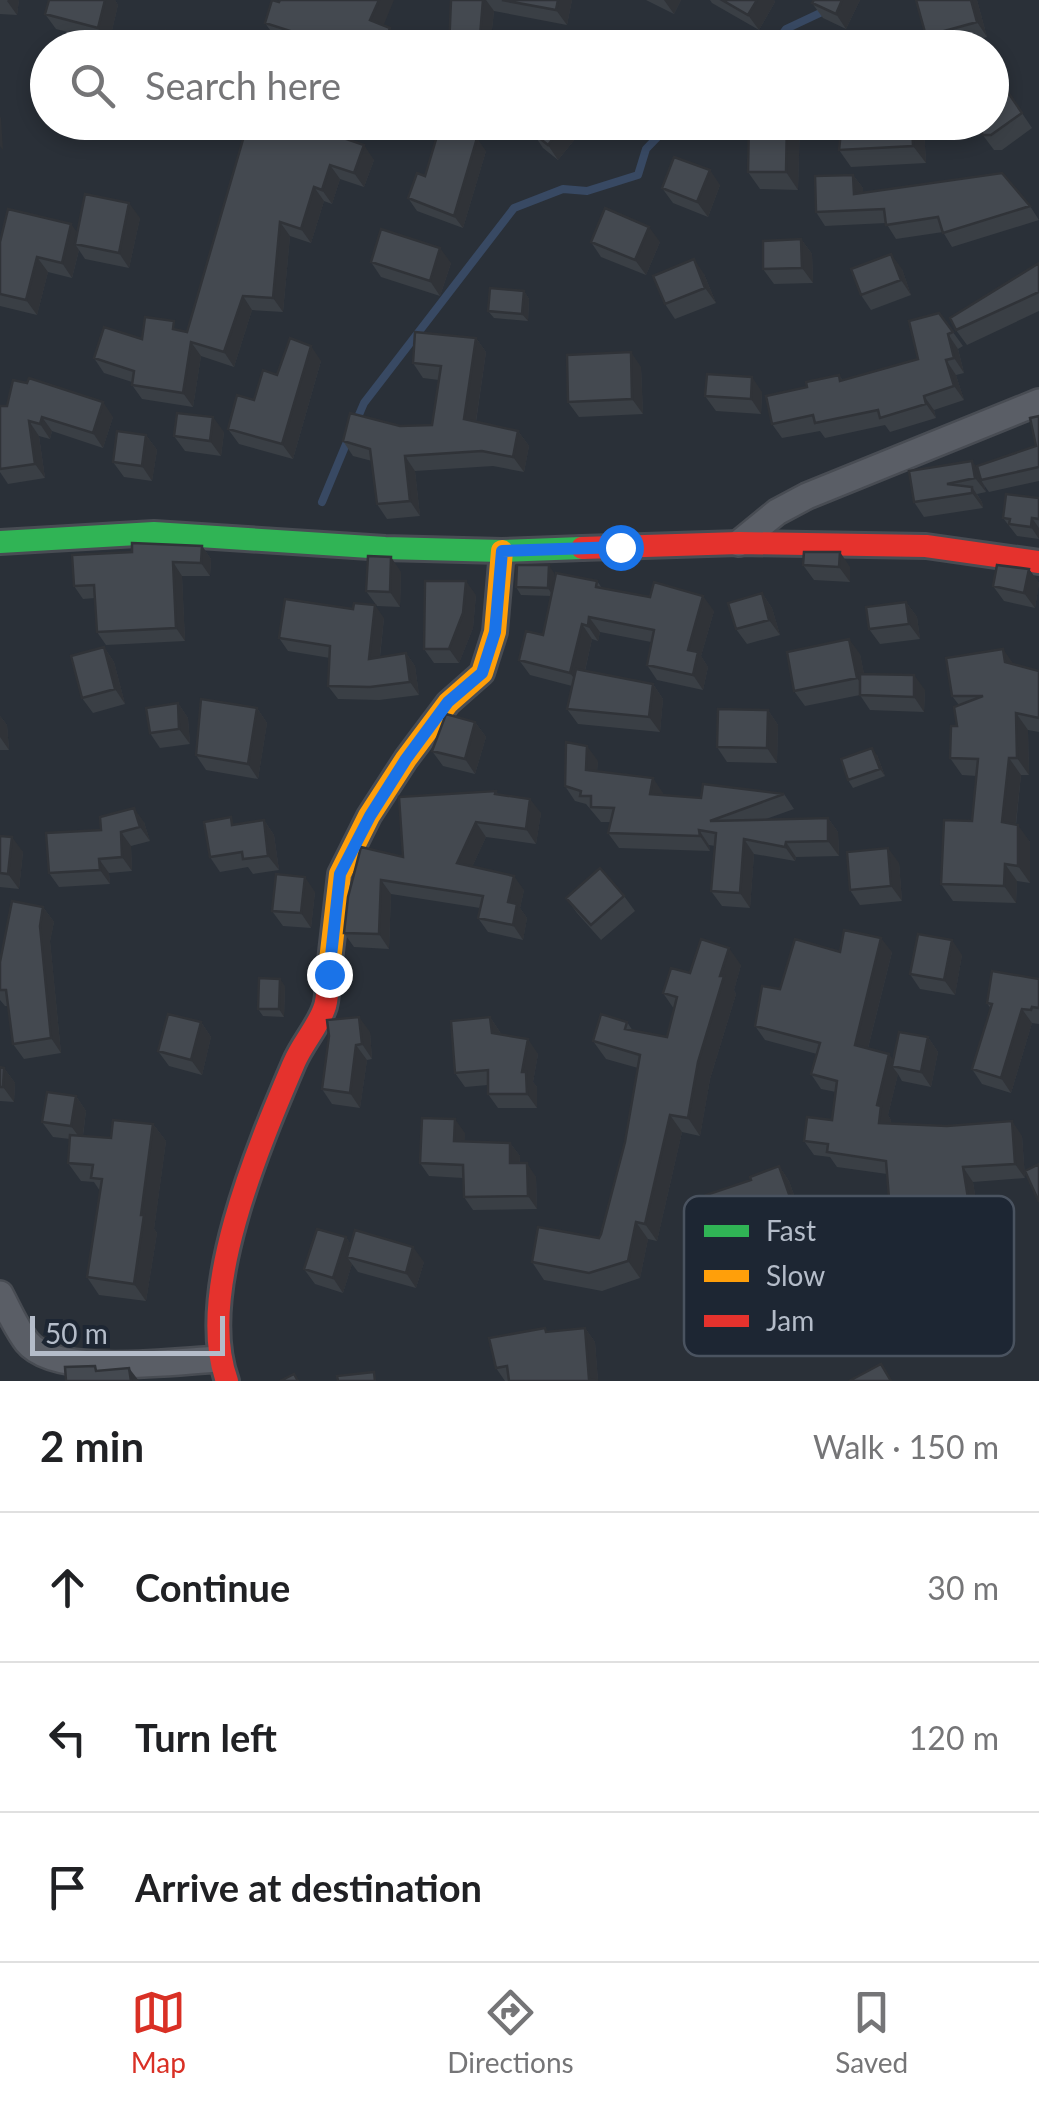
<!DOCTYPE html>
<html lang="en">
<head>
<meta charset="utf-8">
<style>
	:root { --surface:#fff; --page:#f6f6f6; --text:#202124; --muted:#757577; --line:#e0e0e0; --accent:#d93025 }
	body { margin:0; font-family:Lato,sans-serif; background:var(--page); color:var(--text) }
	.scale { position:absolute; left:30px; bottom:25px; width:195px; box-sizing:border-box; padding-left:10px; border:5px solid #b4bcc9; border-top:0; font-size:28px; line-height:35px; white-space:nowrap; color:#b4bcc9; -webkit-text-stroke:8px #1d2633; paint-order:stroke }
	.stop { position:absolute; width:30px; height:30px; margin:-22px; border:8px solid #1a73e8; border-radius:50%; background:#fff }
	.stop.end { background:#1a73e8; border-color:#fff; box-shadow:0 2px 10px #0008 }
	.list { margin:0; padding:0; list-style:none }
	h2 { display:flex; justify-content:space-between; align-items:center; height:130px; margin:0; padding:0 40px; font-size:42px }
	h2 small { font-size:32px; font-weight:400; color:var(--muted) }
	.list li { display:grid; grid-template-columns:65px 1fr auto; gap:30px; align-items:center; box-sizing:border-box; height:150px; padding:0 40px; border-top:2px solid var(--line) }
	.list b { display:block; font-size:38px; white-space:nowrap }
	.list em { font-size:32px; font-style:normal; color:var(--muted) }
	.icon { flex:none; width:55px; height:55px; fill:none; stroke:currentColor; stroke-width:2; stroke-linecap:round; stroke-linejoin:round }
	.map { position:relative; flex:none; width:1039px; height:1381px; overflow:hidden }
	.search { position:absolute; background:var(--surface); box-shadow:0 5px 15px #0003; left:30px; right:30px; top:30px; height:110px; display:flex; align-items:center; gap:25px; box-sizing:border-box; padding:0 35px; border-radius:55px; color:var(--muted); font-size:38px }
	.sheet { height:580px; background:var(--surface) }
	nav { display:flex; justify-content:space-around; align-items:center; box-sizing:border-box; height:140px; border-top:2px solid var(--line); background:var(--surface); font-size:28px; color:var(--muted) }
	nav a { display:grid; justify-items:center; gap:5px }
	nav .on { color:var(--accent) }
	.map>svg:first-child { display:block }
	.lines { fill:none; stroke-linecap:round; stroke-linejoin:round }
	.stream { stroke:#384963; stroke-width:8 }
	.street-casing { stroke:#484c53; stroke-width:30 }
	.fast-casing { stroke:#484c53; stroke-width:28 }
	.slow-casing { stroke:#484c53; stroke-width:28 }
	.jam-casing { stroke:#484c53; stroke-width:28 }
	.street { stroke:#5a5e66; stroke-width:25 }
	.fast { stroke:#30b455; stroke-width:22 }
	.slow { stroke:#ff9f0a; stroke-width:22 }
	.jam { stroke:#e5322d; stroke-width:22 }
	.wall { fill:#3a3f45 }
	.shaded-wall { fill:#303338 }
	.building { fill:#444950; stroke:#303338; stroke-width:2.5 }
	.route { stroke:#1a73e8; stroke-width:12 }
	.key { fill:#1d2633; stroke:#4a5360; stroke-width:2.5 }
	.key-label { font-size:28px; fill:#b4bcc9 }
</style>
</head>
<body>
<div class="map">
<svg width="1039" height="1381" viewBox="0 0 1039 1381">
	<rect width="100%" height="100%" fill="#2a3038"/>
	<g class="lines">
		<path class="stream" d="M772,48L786,29L820,13L827,0
			M355,424L364,403L514,208L563,189L587,191L638,175L646,149L672,122
			M322,502L349,437"/>
		<g class="street-casing">
			<path id="street" d="M739,543L777,512L807,496L1039,402
				M0,1294C8,1309 16,1328 27,1342C56,1378 174,1361 219,1359"/>
		</g>
		<g class="fast-casing">
			<path id="fast" d="M0,542L154,533L385,548L502,551L582,548"/>
		</g>
		<g class="slow-casing">
			<path id="slow" d="M328,978L340,874L369,816L406,759L448,703L482,673L495,632L502,551"/>
		</g>
		<g class="jam-casing">
			<path id="jam" d="M582,548L739,543L926,546L1039,562
				M227,1381C195,1294 259,1145 294,1063C302,1044 317,1028 324,1009C328,1000 327,988 328,978"/>
		</g>
		<use href="#street" class="street"/>
		<use href="#fast" class="fast"/>
		<use href="#slow" class="slow"/>
		<use href="#jam" class="jam"/>
	</g>
	<path class="wall" d="M0,0H19L17,15L0,14Z
		M49,0H115L118,5L109,43L56,29L45,14Z
		M451,0H572L567,25L494,11L490,48H449Z
		M646,0H681L674,14Z
		M710,0H774L775,2L759,30L712,3Z
		M814,0H860L846,29L823,18L812,3Z
		M977,0L987,37L949,48H934L926,36Z
		M265,23L384,26L390,28L400,42L398,48H302L303,46L275,37Z
		M1005,88L1032,128L1002,150H994L973,122Z
		M239,122H324L321,131L374,160L364,187L340,179L332,204L324,201L311,243L290,236L283,312L252,310L234,367L201,356L193,407L142,399L132,385V382L104,373L94,358L142,339L180,330L187,332L244,136L238,126Z
		M539,122H589L558,160L543,148L533,133Z
		M749,122H800L798,190L760,189L748,172Z
		M842,122H920L924,129L926,163L851,167L839,150Z
		M486,151L463,228L417,211L408,198L425,176Z
		M853,175L863,188V193L1030,206L1039,220L952,247L943,232L896,239L886,223L825,226L816,212Z
		M720,185L708,217L673,203L662,188Z
		M140,218L129,268L85,259L79,250L72,278L48,272L37,315L0,306V242L77,233Z
		M801,239L812,254L813,283L774,284L763,269Z
		M591,242H660L646,275L601,257Z
		M371,262L451,263L440,296L381,277Z
		M1039,263V311L967,345L956,330Z
		M902,269L911,295L871,310L861,295Z
		M704,274L716,303L675,319L665,304Z
		M524,291L529,299L528,321L494,318L488,311Z
		M939,313L963,346L958,349L964,373L956,375L964,400L934,410L936,418L890,432L885,425L825,438L820,431L782,438L772,424L807,387L839,375L843,381L918,359Z
		M476,338L486,352L476,422L518,431L529,446L524,472L493,466L415,471L420,516L387,519L377,504L372,461L353,456L343,441L432,425L439,380L423,378L413,363Z
		M321,361L293,459L239,444L228,429L277,375Z
		M641,367L643,414L579,417L568,402Z
		M762,392L761,414L716,411L705,396Z
		M0,406L113,417L103,448L52,431L50,439L39,436L45,478L8,484L0,472Z
		M1039,416V481L989,492L984,485L986,492L977,494L982,502L983,508L924,517L914,502L978,469L1036,446Z
		M224,432L221,456L185,451L174,436Z
		M146,435L157,450L152,481L124,477L113,462Z
		M1039,498V539L1017,536L1003,518Z
		M202,546L211,559L210,576H182L185,641L106,645L97,632L95,598L83,599L74,586L132,552Z
		M803,565L850,567V582L814,580Z
		M1029,569L1039,583L1035,608L1004,601L993,586Z
		M401,572L400,607L377,606L366,591Z
		M554,573V583L597,581L602,588L714,611L701,656L708,667L703,690L657,680L647,665L651,642L600,632L598,641L592,639L585,671L653,684L663,699L660,732L578,724L567,709L572,686L530,675L519,660L543,635L551,596L521,595L516,587Z
		M762,593L772,608L780,635L747,644L736,629Z
		M476,595L473,628L459,663H434L424,649Z
		M906,602L917,617L920,639L880,644L869,629Z
		M384,618L380,657L406,653L415,666L419,695L379,700L338,699L328,686L330,658L288,651L279,638Z
		M104,647L114,662L125,704L93,713L82,698Z
		M860,654L864,674L925,690L924,712L870,710L860,695L805,706L794,691Z
		M1014,664L1039,671V732L1028,730L1029,775H1021L1016,825L1030,842V883L1017,881L1016,903L953,901L941,884L972,821L977,776L962,775L950,758L957,726L959,705L952,696Z
		M178,703L188,718L190,744L160,748L150,733Z
		M257,708L267,723L258,779L206,770L196,755Z
		M768,710L778,725L777,763L727,762L717,747Z
		M0,716L7,725L9,750H0Z
		M475,722L486,737L475,774L443,766L432,751Z
		M877,755L885,776L853,788L848,780Z
		M598,761L597,771L663,793V795L701,798L784,794L794,809L766,819L828,818L838,832L839,856L796,857L795,861L754,854L750,908L722,906L711,891L715,846L709,845L710,851L619,848L608,833L611,822H601L586,804L575,801L565,786Z
		M496,791L498,794L541,813L536,844L486,837L472,867L524,890L520,908L527,918L523,940L488,932L478,918L480,908L391,894L389,949L354,947L344,933L348,897Z
		M264,820L274,835L279,870L253,874L248,867L220,872L210,857L236,824Z
		M144,822L150,841L131,846L132,871L109,873L110,884L59,887L49,873L101,830Z
		M0,836L23,852L19,889L0,887Z
		M899,863L902,901L860,905L850,890Z
		M315,892L311,928L283,926L272,911Z
		M624,896L635,911L601,940L577,913L566,898Z
		M43,907L54,922L50,941L61,1053L24,1059L13,1044L8,1006H5L0,1000V962Z
		M840,952H892L868,1048L893,1060L928,1037L938,1052L931,1087L902,1081L898,1074L888,1115L891,1120V1124L1022,1136L1025,1178L973,1182L981,1231L936,1238L939,1271L904,1274L894,1260L887,1174L837,1167L830,1157L814,1155L804,1141L832,1120L836,1092L821,1089L811,1074L817,1054L765,1040L755,1026L780,989Z
		M962,955L955,995L920,989L910,974Z
		M741,965L734,990L736,994L710,1079L700,1136L682,1132L657,1241L648,1239L640,1278L602,1291L544,1280L532,1262L599,1238L625,1142L638,1068L606,1059L593,1041L627,1022L633,1031L667,1037L674,1009L663,993L690,973Z
		M1039,979V1024L1032,1023L1011,1093L982,1084L972,1069L991,1009L987,1003Z
		M285,986L284,1017L263,1016L258,1009Z
		M490,1017L500,1032L501,1035L538,1054L533,1082L537,1087V1108H498L488,1094V1085L465,1087L455,1073Z
		M201,1022L211,1037L202,1075L169,1066L158,1051Z
		M370,1032L372,1059L367,1060L360,1108L332,1104L322,1089L329,1036Z
		M0,1067L4,1068L15,1083L14,1102L0,1101Z
		M76,1096L86,1111L83,1136L111,1138L153,1124L166,1141L154,1229L157,1233L146,1301L99,1295L87,1277L100,1191L94,1182L81,1181L68,1163L70,1139L53,1137L42,1122Z
		M465,1133L464,1141L510,1143L520,1156V1163L536,1177L537,1209L473,1210L464,1197L463,1178L429,1176L420,1163Z
		M779,1166L789,1181L801,1214L850,1224L856,1292L815,1296L825,1325L788,1337L778,1322L772,1305L758,1311L734,1271L751,1180Z
		M346,1237L351,1245L424,1262L416,1288L358,1272L352,1264L343,1293L315,1284L304,1269Z
		M944,1283L951,1293L973,1291L984,1306L991,1340L937,1346L926,1331Z
		M585,1328L595,1342L598,1381H505L496,1368L548,1331Z"/>
	<path class="shaded-wall" d="M8,0H19L17,15L7,1Z
		M105,0H115L118,5L109,43L98,28Z
		M379,0H394L380,34L370,20Z
		M483,0H486L494,11L490,48H479Z
		M558,0H572L567,25L556,10Z
		M664,0H681L674,14Z
		M757,0H774L775,2L759,30L748,15Z
		M842,0H860L846,29L836,14Z
		M971,0H977L987,37L977,22Z
		M390,28L400,42L398,48H383Z
		M0,117L1,118L3,150L0,146Z
		M309,122H324L318,140L308,126Z
		M566,122H589L558,160L548,145Z
		M787,122H800L798,190L786,172Z
		M912,122H920L924,129L926,163L913,146Z
		M477,138L486,151L463,228L454,216Z
		M364,145L374,160L364,187L354,173Z
		M330,165L340,179L332,204L322,190Z
		M710,170L720,185L708,217L697,202Z
		M853,175L863,188V208L854,194Z
		M314,187L324,201L311,243L301,229Z
		M129,203L140,218L129,268L119,253Z
		M280,222L290,236L283,312L273,298Z
		M71,224L82,239L75,244L79,250L72,278L62,263Z
		M649,227L660,242L646,275L635,260Z
		M801,239L812,254L813,283L802,268Z
		M440,248L451,263L440,296L430,281Z
		M891,254L902,269L911,295L901,280Z
		M37,257L48,272L37,315L26,300Z
		M694,259L704,274L716,303L705,288Z
		M524,291L529,299L528,321L522,314Z
		M243,296L252,310L234,367L224,352Z
		M948,334L958,349L964,373L954,358Z
		M476,338L486,352L474,434L464,419Z
		M191,342L201,356L193,407L183,393Z
		M311,346L321,361L293,459L282,444Z
		M631,352L641,367L643,414L632,399Z
		M946,360L956,375L964,400L954,386Z
		M752,377L762,392L761,414L751,399Z
		M924,396L934,410L936,418L926,404Z
		M103,402L113,417L103,448L93,433Z
		M42,417L52,431L50,439L40,424Z
		M213,417L224,432L221,456L210,441Z
		M29,421L39,436L45,478L35,464Z
		M518,431L529,446L524,472L513,457Z
		M146,435L157,450L152,481L142,466Z
		M405,456L415,471L420,516L410,501Z
		M972,461L983,476L981,480L984,485L986,492L975,478Z
		M972,487L982,502L983,508L972,493Z
		M1032,518L1039,528V539L1031,527Z
		M202,546L211,559L210,576L201,563Z
		M840,552L850,567V582L839,567Z
		M391,557L401,572L400,607L390,592Z
		M173,562L182,576L185,641L176,628Z
		M549,565L554,573L553,596L548,588Z
		M1029,569L1039,583L1035,608L1024,593Z
		M466,581L476,595L473,628L459,663L449,649Z
		M762,593L772,608L780,635L769,620Z
		M703,596L714,611L701,656L708,667L703,690L693,675L688,650Z
		M906,602L917,617L920,639L909,624Z
		M375,605L384,618L378,672L369,659Z
		M589,617L600,632L598,641L588,626Z
		M582,624L592,639L581,688L570,673Z
		M849,639L860,654L868,693L857,678Z
		M104,647L114,662L125,704L115,689Z
		M1003,649L1015,666L1005,662Z
		M406,653L415,666L419,695L410,682Z
		M914,675L925,690L924,712L914,697Z
		M653,684L663,699L660,732L649,717Z
		M178,703L188,718L190,744L179,729Z
		M257,708L267,723L258,779L248,764Z
		M768,710L778,725L777,763L767,748Z
		M1016,713L1028,730L1029,775L1017,758Z
		M0,716L7,725L9,750L0,737Z
		M475,722L486,737L475,774L465,759Z
		M587,746L598,761L596,784L586,770Z
		M872,748L877,755L885,776L880,769Z
		M1009,758L1021,775L1014,839L1002,822Z
		M653,778L663,793L660,809L650,794Z
		M530,799L541,813L536,844L526,829Z
		M134,808L144,822L150,841L140,827Z
		M828,818L838,832L839,856L828,841Z
		M264,820L274,835L279,870L268,856Z
		M476,822L486,837L467,878L457,863Z
		M1018,825L1030,842V883L1018,866Z
		M699,830L709,845L710,851L700,836Z
		M121,832L131,846L132,871L122,857Z
		M12,837L23,852L19,889L8,874Z
		M744,839L754,854L750,908L740,893Z
		M786,842L796,857L795,861L785,847Z
		M888,848L899,863L902,901L891,886Z
		M99,859L109,873L110,884L100,870Z
		M1005,864L1017,881L1016,903L1004,886Z
		M514,876L524,890L520,908L527,918L523,940L513,925L508,902Z
		M305,877L315,892L311,928L301,913Z
		M381,880L391,894L389,949L379,934Z
		M43,907L54,922L50,941L61,1053L51,1038L40,926Z
		M881,938L892,952L865,1060L855,1045Z
		M952,940L962,955L955,995L944,980Z
		M729,948L741,965L734,990L736,994L710,1079L700,1136L688,1118L698,1062Z
		M280,979L285,986L284,1017L279,1009Z
		M1022,1009L1032,1023L1011,1093L1001,1078Z
		M359,1017L370,1032L372,1059L362,1044Z
		M490,1017L500,1032L502,1048L492,1033Z
		M201,1022L211,1037L202,1075L191,1060Z
		M928,1037L938,1052L931,1087L921,1072Z
		M528,1039L538,1054L533,1082L537,1087V1108L527,1094L522,1072Z
		M356,1045L367,1060L360,1108L350,1093Z
		M889,1054L899,1068L892,1066L898,1074L888,1115L891,1120L889,1138L879,1123L877,1105Z
		M4,1068L15,1083L14,1102L3,1087Z
		M76,1096L86,1111L82,1141L71,1126Z
		M670,1115L682,1132L657,1241L645,1224Z
		M455,1119L465,1133L464,1155L454,1141Z
		M1012,1121L1022,1136L1025,1178L1015,1164Z
		M153,1124L166,1141L154,1229L157,1233L146,1301L134,1284L141,1215Z
		M510,1143L520,1156L519,1177L510,1163Z
		M527,1163L536,1177L537,1209L528,1196Z
		M779,1166L789,1181L806,1229L796,1214Z
		M963,1167L973,1182L981,1231L971,1217Z
		M840,1210L850,1224L856,1292L846,1277Z
		M636,1222L648,1239L640,1278L628,1261Z
		M926,1224L936,1238L939,1271L929,1256Z
		M346,1237L356,1252L347,1257L352,1264L343,1293L333,1278Z
		M413,1247L424,1262L416,1288L406,1273Z
		M805,1281L815,1296L825,1325L815,1310Z
		M973,1291L984,1306L991,1340L981,1325Z
		M585,1328L595,1342L598,1381L589,1379Z
		M129,1368L139,1381H131Z"/>
	<path class="building" d="M49,0H105L98,28L45,14Z
		M272,0L279,2L280,0H379L370,20L390,28L383,48H302L306,36L265,23Z
		M451,0H483L479,48H449Z
		M502,0H558L556,10Z
		M722,0H757L748,15Z
		M814,0H842L836,14L812,3Z
		M916,0H971L977,22L926,36Z
		M166,31L198,41L196,48H161Z
		M1005,88L1022,113L991,135H983L974,122H992V98Z
		M239,122H309L308,126L364,145L354,173L330,165L322,190L314,187L301,229L280,222L273,298L243,296L224,352L191,342L183,393L132,385L134,371L94,358L104,327L142,339L145,317L174,321L173,329L187,332L246,129L238,126Z
		M539,122H566L548,145L533,133Z
		M749,122H787L786,172H748Z
		M842,122H912L913,146L839,150Z
		M440,126L477,138L454,216L408,198L417,173L425,176Z
		M674,157L710,170L697,202L662,188Z
		M1002,173L1030,206L943,233L938,217L886,225L884,209L816,212L815,176L853,175L854,194Z
		M85,194L129,203L119,253L75,244Z
		M605,208L649,227L635,260L591,242Z
		M8,209L71,224L62,263L37,257L26,300L0,294V242Z
		M381,229L440,248L430,281L371,262Z
		M801,239L802,268L763,269V241Z
		M891,254L901,280L861,295L851,269Z
		M694,259L705,288L665,304L653,276Z
		M1039,263V292L956,330L950,318Z
		M490,288L524,291L522,314L488,311Z
		M939,313L953,332L948,334L954,358L946,360L954,386L924,396L926,404L880,418L878,410L815,423L813,415L772,424L766,396L807,387L806,382L839,375L840,381L918,359L909,321Z
		M415,332L476,338L464,419L518,431L513,457L482,451L405,456L410,501L377,504L370,449L343,441L350,413L400,426L432,425L441,366L413,363Z
		M290,338L311,346L282,444L228,429L237,395L254,400L263,370L277,375Z
		M631,352L632,399L568,402L567,355Z
		M707,374L752,377L751,399L705,396Z
		M29,378L103,402L93,433L42,417L40,424L29,421L35,464L0,469V406H7L13,380L27,383Z
		M177,413L213,417L210,441L174,436Z
		M1039,416V467L981,480L977,466L1036,446L1030,418Z
		M117,431L146,435L142,466L113,462Z
		M972,461L975,478L947,484L972,487V493L914,502L909,471Z
		M1006,494L1039,498V519L1032,518L1031,527L1009,524L1010,519L1003,518Z
		M132,543L202,546L201,563L173,562L176,628L97,632L94,585L74,586L72,555L132,552Z
		M804,552H840L839,567L803,565Z
		M368,556L391,557L390,592L366,591Z
		M517,565H549L548,588L516,587Z
		M997,565L1029,569L1024,593L993,586Z
		M556,573L597,581L596,587L650,597L654,582L703,596L688,650L698,652L693,675L647,665L654,630L589,617L588,626L582,624L570,673L519,660L526,631L543,635Z
		M425,581H466L463,613L449,649H424Z
		M762,593L769,620L736,629L728,603Z
		M285,599L353,609L354,603L375,605L369,659L406,653L410,682L370,687L328,686L330,646L279,638Z
		M906,602L909,624L869,629L866,607Z
		M849,639L857,678L794,691L787,652Z
		M104,647L115,689L82,698L71,656Z
		M1003,649L1005,662L1039,671V718L1016,713L1017,758H1009L1002,822L1018,825V866L1005,864L1004,886L941,884L944,820L972,821L978,759L950,758L951,726H957L954,707L983,696H952L946,658Z
		M576,669L653,684L649,717L567,709Z
		M860,674L914,675V697L860,695Z
		M201,699L257,708L248,764L196,755Z
		M178,703L179,729L150,733L146,708Z
		M718,709L768,710L767,748L717,747Z
		M446,714L475,722L465,759L432,751Z
		M566,742L587,746L586,770L653,778L650,794L701,798L703,784L784,794L710,821L828,818V841L786,842L785,847L744,839L740,893L711,891L716,833L699,830L700,836L608,833L614,808L591,807V796H580L581,791L565,786Z
		M872,748L880,769L848,780L841,759Z
		M496,791L495,794L530,799L526,829L476,822L457,863L514,876L508,902L517,904L513,925L478,918L483,896L381,880L379,934L344,933L348,897L361,847L403,857L399,797Z
		M134,808L140,827L121,832L122,857L99,859L100,870L49,873L46,833L101,830L100,817Z
		M231,817L232,825L264,820L268,856L243,859L242,852L210,857L204,822Z
		M0,836L12,837L8,874L0,873Z
		M888,848L891,886L850,890L847,852Z
		M600,868L624,896L591,925L566,898Z
		M276,874L305,877L301,913L272,911Z
		M12,901L43,907L40,926L51,1038L13,1044L6,990H0V962Z
		M844,930L881,938L855,1045L889,1054L877,1105L881,1106L879,1123L947,1126L1012,1121L1015,1164L963,1167L971,1217L926,1224L929,1256L894,1260L886,1161L827,1152L828,1144L804,1141L807,1117L832,1120L837,1081L811,1074L820,1043L755,1026L762,986L780,989L795,939L840,952Z
		M918,934L952,940L944,980L910,974Z
		M701,939L729,948L720,976H724L698,1062L688,1118L670,1115L645,1224L636,1222L628,1261L589,1273L532,1262L538,1227L599,1238L601,1234L625,1142L640,1055L593,1041L601,1014L627,1022L625,1029L667,1037L677,997L663,993L671,968L690,973Z
		M992,971L1039,979V1008L1032,1007L1031,1010L1022,1009L1001,1078L972,1069L992,1004L987,1003Z
		M259,978L280,979L279,1009H258Z
		M168,1014L201,1022L191,1060L158,1051Z
		M359,1017L362,1044L356,1045L350,1093L322,1089L329,1036L327,1020Z
		M490,1017L492,1033L528,1039L522,1072H526L527,1094H488V1070L455,1073L451,1021Z
		M899,1032L928,1037L921,1072L892,1066Z
		M0,1067L4,1068L3,1087H0Z
		M47,1092L76,1096L71,1126L42,1122Z
		M422,1118L455,1119L454,1141L510,1143V1163H527L528,1196L464,1197L463,1165L420,1163Z
		M113,1120L153,1124L141,1215H144L134,1284L87,1277L102,1179L91,1178L93,1165L68,1163L70,1135L111,1138Z
		M1039,1164V1202L1025,1171Z
		M779,1166L796,1214L840,1210L846,1277L805,1281L815,1310L778,1322L767,1289L747,1296L737,1270L734,1271L706,1195L751,1180L750,1177Z
		M317,1229L346,1237L333,1278L304,1269Z
		M355,1230L413,1247L406,1273L347,1257Z
		M545,1328L546,1332L585,1328L589,1379L598,1381H509L507,1366L496,1368L489,1338Z
		M881,1364L891,1381H849Z
		M95,1366L96,1371L129,1368L131,1381H66L65,1367Z
		M374,1372L375,1381H338L337,1376Z
		M294,1374L298,1381H280Z"/>
	<g class="lines">
		<path class="route" d="M329,974L340,874L370,816L406,759L448,702L482,673L495,632L502,551L620,547"/>
	</g>
	<rect x="684" y="1196" width="330" height="160" rx="15" class="key"/>
	<rect x="704" y="1225" width="45" height="12" fill="#30b455"/>
	<rect x="704" y="1270" width="45" height="12" fill="#ff9f0a"/>
	<rect x="704" y="1315" width="45" height="12" fill="#e5322d"/>
	<g class="key-label">
		<text x="766" y="1241">Fast</text>
		<text x="766" y="1286">Slow</text>
		<text x="766" y="1331">Jam</text>
	</g>
</svg>
<div class="scale">50 m</div>
<div class="stop" style="left:620px;top:547px"></div>
<div class="stop end" style="left:329px;top:974px"></div>
<div class="search"><svg class="icon" aria-label="search" viewBox="0 0 24 24"><circle cx="10" cy="10" r="6"/><path d="M15 15l6 6"/></svg>Search here</div>
</div>
<section class="sheet">
<h2>2 min<small>Walk · 150 m</small></h2>
<ul class="list">
<li><svg class="icon" aria-label="ahead" viewBox="0 0 24 24"><path d="M12 20V5M6 11l6-6 6 6"/></svg><div><b>Continue</b></div><em>30 m</em></li>
<li><svg class="icon" aria-label="left" viewBox="0 0 24 24"><path d="M17 20v-9H6M10 6l-5 5 5 5"/></svg><div><b>Turn left</b></div><em>120 m</em></li>
<li><svg class="icon" aria-label="arrive" viewBox="0 0 24 24"><path d="M6 21V4h12l-3 4 3 4H6"/></svg><div><b>Arrive at destination</b></div></li>
</ul>
</section>
<nav>
<a class="on"><svg class="icon" aria-label="map" viewBox="0 0 24 24"><path d="M3 6l6-2 6 2 6-2v14l-6 2-6-2-6 2zM9 4v14M15 6v14"/></svg>Map</a>
<a><svg class="icon" aria-label="directions" viewBox="0 0 24 24"><path d="M12 3l9 9-9 9-9-9zM9 14v-3h6M13 9l2 2-2 2"/></svg>Directions</a>
<a><svg class="icon" aria-label="saved" viewBox="0 0 24 24"><path d="M7 4h10v16l-5-4-5 4z"/></svg>Saved</a>
</nav>
</body>
</html>
